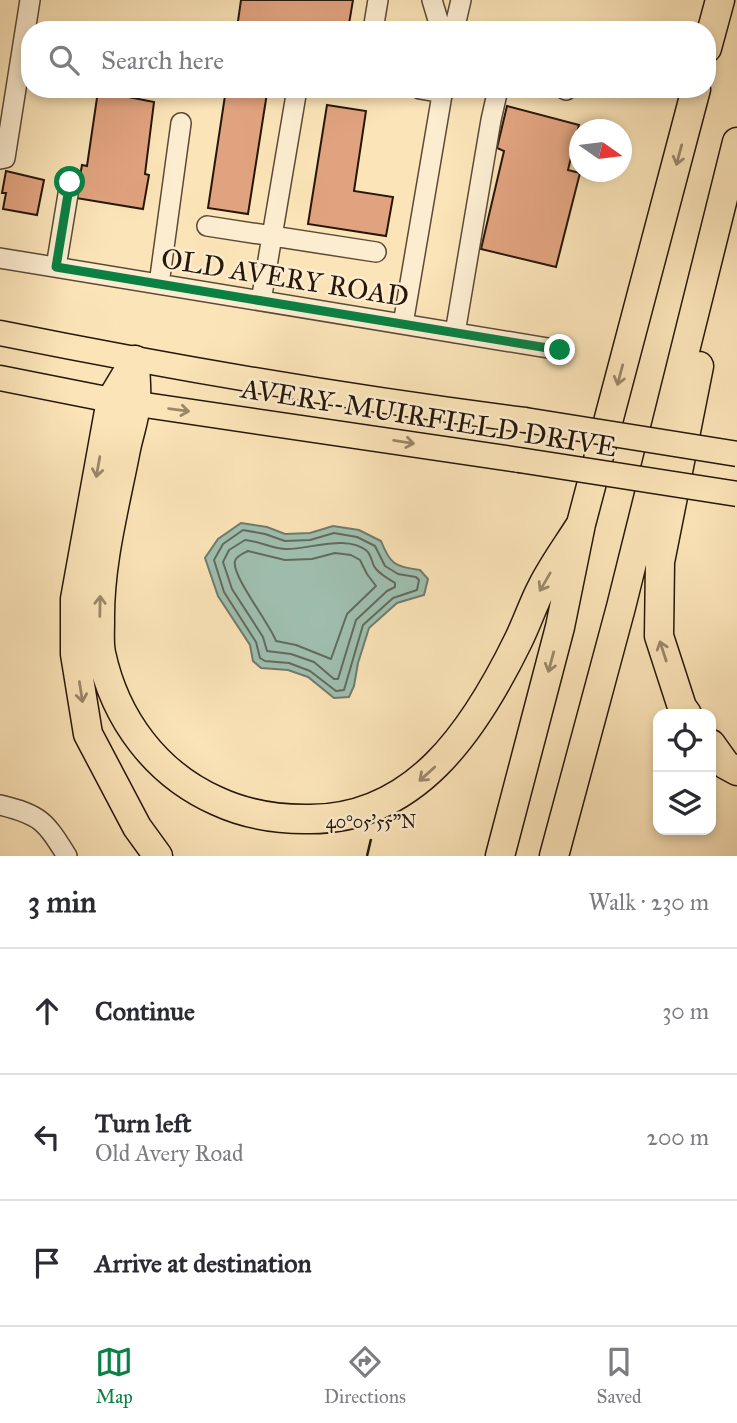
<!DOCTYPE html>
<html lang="en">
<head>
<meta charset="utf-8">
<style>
	:root { --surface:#fff; --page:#f7f7f7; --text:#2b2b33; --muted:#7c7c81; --line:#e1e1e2; --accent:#0b8043 }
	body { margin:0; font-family:"IM FELL Great Primer",serif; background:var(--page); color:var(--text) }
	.controls { position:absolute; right:21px; bottom:21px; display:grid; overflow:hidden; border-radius:14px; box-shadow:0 4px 10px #0003 }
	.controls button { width:63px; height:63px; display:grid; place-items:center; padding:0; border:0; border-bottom:2px solid var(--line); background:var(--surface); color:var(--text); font:35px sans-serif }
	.compass { position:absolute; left:569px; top:119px; width:63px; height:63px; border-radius:50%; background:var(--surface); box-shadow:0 4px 10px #0003; rotate:104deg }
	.stop { position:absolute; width:21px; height:21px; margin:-16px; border:5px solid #0b8043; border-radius:50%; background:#fff }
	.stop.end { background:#0b8043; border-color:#fff; box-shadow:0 2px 7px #0008 }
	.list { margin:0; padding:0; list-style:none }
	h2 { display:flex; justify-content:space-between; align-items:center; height:91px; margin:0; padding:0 28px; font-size:30px }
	h2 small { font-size:23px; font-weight:400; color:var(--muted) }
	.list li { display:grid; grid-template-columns:46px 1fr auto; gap:21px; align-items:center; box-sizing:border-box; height:126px; padding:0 28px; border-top:2px solid var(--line) }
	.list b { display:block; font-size:26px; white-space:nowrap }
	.list p { margin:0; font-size:23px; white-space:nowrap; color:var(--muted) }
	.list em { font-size:23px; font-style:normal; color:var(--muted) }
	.icon { flex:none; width:38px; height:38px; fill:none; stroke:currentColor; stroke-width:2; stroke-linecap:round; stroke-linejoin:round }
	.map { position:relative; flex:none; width:737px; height:856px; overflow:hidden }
	.search { position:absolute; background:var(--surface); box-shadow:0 4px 10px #0003; left:21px; right:21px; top:21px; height:77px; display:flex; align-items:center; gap:18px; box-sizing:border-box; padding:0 24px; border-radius:28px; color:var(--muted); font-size:26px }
	.sheet { height:469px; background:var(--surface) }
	nav { display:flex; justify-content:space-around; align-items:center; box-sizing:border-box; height:98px; border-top:2px solid var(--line); background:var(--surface); font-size:19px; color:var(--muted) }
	nav a { display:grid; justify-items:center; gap:4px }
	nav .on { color:var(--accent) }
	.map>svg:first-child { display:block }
	.water { fill:#9fbfb0; stroke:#6f7c6e; stroke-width:2 }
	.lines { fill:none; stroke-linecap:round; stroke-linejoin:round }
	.shore { stroke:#626b5d; stroke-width:2 }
	.building { fill:#e1a37f; stroke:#26170a; stroke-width:2 }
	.minor-casing { stroke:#5b4a36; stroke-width:22 }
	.major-casing { stroke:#26170a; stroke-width:27 }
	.highway-casing { stroke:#26170a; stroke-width:31 }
	.minor { stroke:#fcedd1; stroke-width:19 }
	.major { stroke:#fbe4b8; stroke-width:24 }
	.highway { stroke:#fbe4b8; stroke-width:28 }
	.major-bridge-casing { stroke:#26170a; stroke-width:27; stroke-linecap:butt }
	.major-bridge { stroke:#fbe4b8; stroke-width:24 }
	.oneway { stroke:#9b886a }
	.route { stroke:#0b8043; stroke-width:9 }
	.ticks { fill:none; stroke:#26170a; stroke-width:2.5 }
	.labels { text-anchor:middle; stroke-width:5; stroke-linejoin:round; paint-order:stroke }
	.street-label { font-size:28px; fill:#26170a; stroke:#fcedd1 }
	.ticks-label { font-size:18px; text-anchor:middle; fill:#26170a; stroke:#fcedd1; stroke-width:5; stroke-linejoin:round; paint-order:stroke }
</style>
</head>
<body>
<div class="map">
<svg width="737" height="856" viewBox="0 0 737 856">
	<rect width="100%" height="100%" fill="#fbe4b8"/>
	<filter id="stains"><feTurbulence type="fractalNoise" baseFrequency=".00286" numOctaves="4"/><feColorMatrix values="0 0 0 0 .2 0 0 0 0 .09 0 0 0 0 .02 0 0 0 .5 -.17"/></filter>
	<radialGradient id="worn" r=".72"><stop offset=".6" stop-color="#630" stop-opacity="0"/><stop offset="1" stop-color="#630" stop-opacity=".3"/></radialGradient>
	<path class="water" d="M241,523L267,527L285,534L310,533L333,526L359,530L381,541C390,564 395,567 420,570L428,579L424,595L397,603L369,628L358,663L354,686L349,697L334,698L308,677L288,670L261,668L253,661L250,645L218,596L205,558L218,539Z"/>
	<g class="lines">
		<path class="shore" d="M243,530L265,534L285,541L310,540L334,533L357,537L375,546L385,566L398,574L416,577L419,580L417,590L393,598L363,625L344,690L336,691L310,671L289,663L265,661L260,658L256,642L224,592L214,560L223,544Z
			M245,540C259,541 273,549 287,549C311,549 347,534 367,551C371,555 372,562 374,566C378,574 388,578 395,583V587L387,591L356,620L338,679H334L314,662L291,654L267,651L263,637L232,589L223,562L229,550Z
			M248,551L285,560L312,559L335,553L351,555L360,560L367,574L376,586L347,614L331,659L296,645L276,641C270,624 231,575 235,561C236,556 244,553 248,551Z"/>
	</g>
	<path class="building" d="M241,0H353L348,30L237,28Z
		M226,89H248L267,93L248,214L208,208Z
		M98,91L154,102L145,174L149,175L143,209L76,198L82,165L87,166Z
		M327,105L366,111L354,191L393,197L386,236L308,224Z
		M507,106L579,125L568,170L580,173L556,267L481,249L504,151L497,148Z
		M6,171L44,180L37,215L3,209L6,193H2Z"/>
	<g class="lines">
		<g class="minor-casing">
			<path id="minor" d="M432,0L441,30
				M373,30L378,0
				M454,30L461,0
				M420,89L443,93
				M564,89L566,90
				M0,159L5,158L30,0
				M207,226L376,252
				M0,258L560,350
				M56,267L70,182
				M159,284L181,123
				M261,301L297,89
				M403,324L443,89
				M455,333L491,120L498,89
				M0,805C41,815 45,821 67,856"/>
		</g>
		<g class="major-casing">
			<path id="major" d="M0,333C174,368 349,398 525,420
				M0,378L111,400L519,460"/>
		</g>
		<g class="highway-casing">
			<path id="highway" d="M707,48L720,0
				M135,360C135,374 137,388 136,402C135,418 129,434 126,449C115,506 99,564 100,622C100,632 99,643 101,653C115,719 156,774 217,801C245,814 274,819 305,819C415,822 475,729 518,641C527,623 533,604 542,587C553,565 568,545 581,524
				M135,360L111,400L75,599V654L88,734L137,827L158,856
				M687,714L682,707L659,636L660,562L699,366
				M711,744L726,765L737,771
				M500,856L560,627L581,524L696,89
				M554,856L621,607L737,142"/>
		</g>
		<use href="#minor" class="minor"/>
		<use href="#major" class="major"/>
		<use href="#highway" class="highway"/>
		<g class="major-bridge-casing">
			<path id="major-bridge" d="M525,420L737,454
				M519,460L737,494"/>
		</g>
		<use href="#major-bridge" class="major-bridge"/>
	</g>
	<defs><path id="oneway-shaft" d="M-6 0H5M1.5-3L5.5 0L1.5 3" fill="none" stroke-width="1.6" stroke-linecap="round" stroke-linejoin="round" transform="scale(1.75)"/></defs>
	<g class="oneway">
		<use href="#oneway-shaft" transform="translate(679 155) rotate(105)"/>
		<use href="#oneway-shaft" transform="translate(620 375) rotate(105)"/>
		<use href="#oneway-shaft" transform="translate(179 410) rotate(8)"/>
		<use href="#oneway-shaft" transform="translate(404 442) rotate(9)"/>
		<use href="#oneway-shaft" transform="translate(98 467) rotate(100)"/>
		<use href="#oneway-shaft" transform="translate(545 582) rotate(120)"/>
		<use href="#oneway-shaft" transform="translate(100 606) rotate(-89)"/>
		<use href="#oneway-shaft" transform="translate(663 651) rotate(-108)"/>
		<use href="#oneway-shaft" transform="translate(551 662) rotate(105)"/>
		<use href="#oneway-shaft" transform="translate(81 692) rotate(81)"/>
		<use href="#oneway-shaft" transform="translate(427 774) rotate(138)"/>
	</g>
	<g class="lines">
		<path class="route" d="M70,182L56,267L560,350"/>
	</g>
	<path class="ticks" d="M367,856L371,839"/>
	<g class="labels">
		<g class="street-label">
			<text transform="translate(285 277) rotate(9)" y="10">OLD AVERY ROAD</text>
			<text transform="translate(429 417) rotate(9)" y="10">AVERY-MUIRFIELD DRIVE</text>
		</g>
	</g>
	<g class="ticks-label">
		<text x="371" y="828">40°05'55"N</text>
	</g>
	<rect width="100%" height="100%" filter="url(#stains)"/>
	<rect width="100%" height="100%" fill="url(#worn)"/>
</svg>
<div class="controls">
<button><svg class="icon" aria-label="locate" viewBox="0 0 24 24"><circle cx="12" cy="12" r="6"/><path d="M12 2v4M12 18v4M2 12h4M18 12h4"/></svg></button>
<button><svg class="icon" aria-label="layers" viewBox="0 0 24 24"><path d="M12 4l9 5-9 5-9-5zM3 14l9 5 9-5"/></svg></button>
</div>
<svg class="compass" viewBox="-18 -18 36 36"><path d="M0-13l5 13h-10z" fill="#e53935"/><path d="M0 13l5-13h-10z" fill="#7c7c81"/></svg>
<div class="stop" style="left:70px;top:182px"></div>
<div class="stop end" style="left:560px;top:350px"></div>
<div class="search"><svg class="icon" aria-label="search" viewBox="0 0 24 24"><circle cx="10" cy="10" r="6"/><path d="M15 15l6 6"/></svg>Search here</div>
</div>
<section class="sheet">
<h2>3 min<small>Walk · 230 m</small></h2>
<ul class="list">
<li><svg class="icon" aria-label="ahead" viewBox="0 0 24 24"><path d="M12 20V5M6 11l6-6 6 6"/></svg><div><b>Continue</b></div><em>30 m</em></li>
<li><svg class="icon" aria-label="left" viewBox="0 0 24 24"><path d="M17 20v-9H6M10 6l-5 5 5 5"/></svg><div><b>Turn left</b><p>Old Avery Road</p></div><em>200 m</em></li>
<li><svg class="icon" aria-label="arrive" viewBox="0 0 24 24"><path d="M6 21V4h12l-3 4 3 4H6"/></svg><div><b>Arrive at destination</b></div></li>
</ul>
</section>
<nav>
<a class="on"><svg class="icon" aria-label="map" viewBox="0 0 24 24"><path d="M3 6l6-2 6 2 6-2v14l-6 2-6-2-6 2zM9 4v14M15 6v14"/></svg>Map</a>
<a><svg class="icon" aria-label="directions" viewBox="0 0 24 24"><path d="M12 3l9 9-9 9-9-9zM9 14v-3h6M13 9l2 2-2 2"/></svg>Directions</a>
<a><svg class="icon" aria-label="saved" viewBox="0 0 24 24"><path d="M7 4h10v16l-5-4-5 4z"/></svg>Saved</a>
</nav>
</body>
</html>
